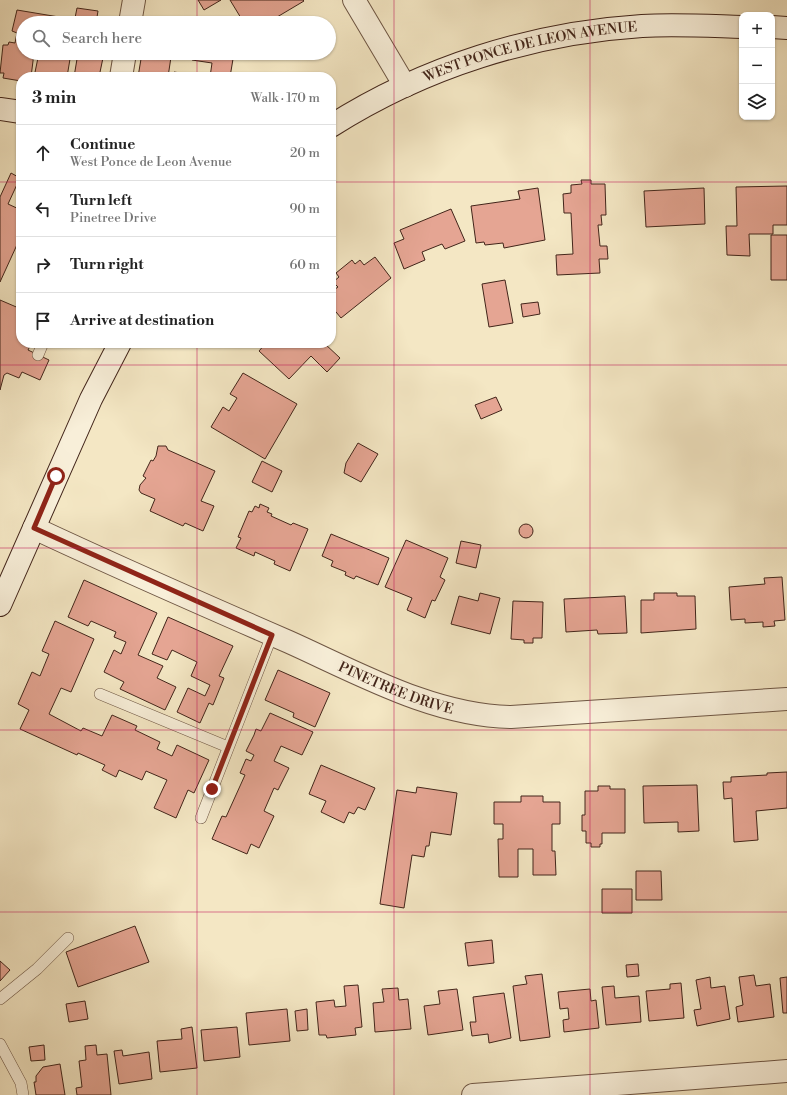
<!DOCTYPE html>
<html lang="en">
<head>
<meta charset="utf-8">
<style>
	:root { --surface:#fff; --page:#f6f6f6; --text:#222; --muted:#767676; --line:#e0e0e0 }
	body { margin:0; font-family:"Libre Bodoni",serif; background:var(--page); color:var(--text) }
	.controls { position:absolute; right:12px; top:12px; display:grid; overflow:hidden; border-radius:8px; box-shadow:0 1px 3px #0004 }
	.controls button { width:36px; height:36px; display:grid; place-items:center; padding:0; border:0; border-bottom:1px solid var(--line); background:var(--surface); color:var(--text); font:20px sans-serif }
	.stop { position:absolute; width:12px; height:12px; margin:-9px; border:3px solid #8f2418; border-radius:50%; background:#fff }
	.stop.end { background:#8f2418; border-color:#fff; box-shadow:0 1px 4px #0008 }
	.list { margin:0; padding:0; list-style:none }
	h2 { display:flex; justify-content:space-between; align-items:center; height:52px; margin:0; padding:0 16px; font-size:17px }
	h2 small { font-size:13px; font-weight:400; color:var(--muted) }
	.list li { display:grid; grid-template-columns:26px 1fr auto; gap:12px; align-items:center; box-sizing:border-box; height:56px; padding:0 16px; border-top:1px solid var(--line) }
	.list b { display:block; font-size:15px; white-space:nowrap }
	.list p { margin:0; font-size:13px; white-space:nowrap; color:var(--muted) }
	.list em { font-size:13px; font-style:normal; color:var(--muted) }
	.icon { flex:none; width:22px; height:22px; fill:none; stroke:currentColor; stroke-width:2; stroke-linecap:round; stroke-linejoin:round }
	.map { position:relative; flex:none; width:787px; height:1095px; overflow:hidden }
	.search { position:absolute; background:var(--surface); box-shadow:0 1px 3px #0004; left:16px; top:16px; width:320px; height:44px; display:flex; align-items:center; gap:10px; box-sizing:border-box; padding:0 14px; border-radius:22px; color:var(--muted); font-size:15px }
	.panel { position:absolute; background:var(--surface); box-shadow:0 1px 3px #0004; left:16px; top:72px; width:320px; height:276px; border-radius:16px }
	.map>svg:first-child { display:block }
	.building { fill:#e5a593; stroke:#42251a }
	.lines { fill:none; stroke-linecap:round; stroke-linejoin:round }
	.lane-casing { stroke:#6e5644; stroke-width:12 }
	.street-casing { stroke:#6e5644; stroke-width:24 }
	.secondary-casing { stroke:#42251a; stroke-width:24 }
	.lane { stroke:#f8efd9; stroke-width:11 }
	.street { stroke:#f8efd9; stroke-width:22 }
	.secondary { stroke:#f8efd9; stroke-width:22 }
	.route { stroke:#8f2418; stroke-width:5 }
	.grid { fill:none; stroke:#c2185b; stroke-width:1; stroke-opacity:0.55 }
	.labels { text-anchor:middle; stroke-width:3; stroke-linejoin:round; paint-order:stroke }
	.street-label { font-size:14px; fill:#42251a; stroke:#f8efd9 }
</style>
</head>
<body>
<div class="map">
<svg width="787" height="1095" viewBox="0 0 787 1095">
	<rect width="100%" height="100%" fill="#f4e7c4"/>
	<filter id="stains"><feTurbulence type="fractalNoise" baseFrequency=".005" numOctaves="4"/><feColorMatrix values="0 0 0 0 .2 0 0 0 0 .09 0 0 0 0 .02 0 0 0 .5 -.17"/></filter>
	<radialGradient id="worn" r=".72"><stop offset=".6" stop-color="#630" stop-opacity="0"/><stop offset="1" stop-color="#630" stop-opacity=".3"/></radialGradient>
	<path class="building" d="M198,0H221L204,10Z
		M230,0H303L304,1L267,23L264,20L259,23H244Z
		M77,8L98,11L96,23H74Z
		M17,10L59,17L58,23H23V53H34L31,77H21V81L3,78L4,73H0L3,45H8L9,42L15,43L17,33L12,31Z
		M39,53H71L67,77H34Z
		M78,53H104L99,77H74Z
		M142,53H168V56L171,57L168,77H138Z
		M193,53H234L230,77H210L212,63L192,60Z
		M174,72L199,76V77H173Z
		M11,173L20,178L8,204L21,210V236L0,282V197Z
		M581,180H591V184H605L606,215H601L602,225H598L600,246H607L608,259H599L600,273L557,275L556,255L573,254L571,213H564L563,194L571,193V185L582,184Z
		M787,186V225H773V234H749L750,256L727,255L726,226H737L736,187Z
		M538,188L545,240L504,248L503,243L485,245L484,242L476,243L471,206L520,199L518,191Z
		M704,188L705,224L646,227L644,191Z
		M451,209L465,241L445,249L442,244L422,252L425,260L404,269L394,243L404,239L400,230Z
		M771,235H787V280H771Z
		M375,257L391,278L341,318L331,306V292L338,287L333,282L339,277L336,273L352,260L355,264L360,260L364,265Z
		M505,280L513,323L489,327L482,284Z
		M0,300L21,309V332L18,338L21,340V343L31,344L28,350L49,360L40,380L22,372L19,378L7,373L4,375L0,390Z
		M538,302L540,314L523,317L521,304Z
		M266,343H275L279,347L282,343H324L340,358L327,372L311,356L289,379L259,351Z
		M243,373L297,404L265,459L211,427L223,407L229,411L237,398L230,394Z
		M496,397L502,410L481,419L475,405Z
		M358,443L378,454L361,482L344,473L346,463Z
		M158,446H166L168,450L215,471L201,501L214,506L203,531L185,523L183,526L150,511L155,499L141,493L139,490L140,485L146,478L143,476L151,460L153,461L156,456Z
		M262,461L282,471L272,492L252,482Z
		M260,504L269,508L267,512L272,514L271,516L291,525L293,523L308,529L290,571L274,564L275,561L255,552L254,556L236,548L241,538L238,537L249,511L252,512L255,506L259,508Z
		M519 531a7 7 0 1 1 14 0a7 7 0 1 1-14 0Z
		M331,534L389,558L378,585L356,576L354,579L345,575L346,572L331,566L333,561L322,556Z
		M406,540L448,558L440,577L445,580L435,601L432,600L425,618L407,610L412,598L385,587Z
		M461,541L481,545L476,568L456,563Z
		M782,577L785,620L774,621L775,626L763,627V622L745,623V619L731,620L729,587L765,584L764,578Z
		M84,580L157,613L138,655L163,666L157,678L176,687L165,710L120,689L124,682L104,672L114,650L121,654L126,642L114,637L116,632L91,621L88,626L68,617Z
		M480,593L500,598L490,634L451,624L459,596L478,601Z
		M654,593H677V596H695L696,629L641,633V600H654Z
		M625,596L627,633L598,634L597,630L566,632L564,599Z
		M513,601L543,602L542,638H533V643H524V640L511,639Z
		M168,617L233,646L219,676L224,678L213,705L209,703L200,723L177,712L188,688L205,696L210,685L191,676L197,662L172,650L167,660L152,654Z
		M55,621L94,639L71,692L61,688L49,714L81,731L83,728L102,736L112,715L137,726L135,730L160,742L157,749L172,756L177,745L209,760L194,793L188,790L176,818L154,808L167,780L146,771L142,780L119,770L116,777L102,770L105,765L78,753L77,755L20,729L29,710L18,704L32,672L40,676L49,654L42,651Z
		M278,670L330,693L315,727L293,717L294,713L265,700Z
		M270,713L313,732L302,755L281,746L274,761L289,768L278,790L274,788L264,811L274,816L259,848L251,844L247,854L212,839L222,816L226,817L245,775L240,773L246,759L251,761L254,755L246,751L254,735L256,729L261,731Z
		M321,765L375,788L365,810L358,807L354,814L349,812L344,823L321,812L326,801L309,794Z
		M787,772V808L756,811L758,840L734,842L732,798L724,799L723,782H731V777L767,775V773Z
		M697,785L699,831L678,832V822L644,823L643,786Z
		M598,786H610V789H625V833H602V844H600V847H591V843H586V831H582V815H585V791H598Z
		M417,787L457,793L451,835L431,832L429,846H426L424,857L412,855L404,908L380,904L397,790L416,793Z
		M521,796H543V802H560V824H552V851H555L556,875H533V849H518V877H499L498,839H503V824H494V802H521Z
		M636,871H661L662,900H636Z
		M602,889H632V913H602Z
		M135,926L149,962L78,987L66,952Z
		M492,940L494,963L468,966L465,943Z
		M0,961L10,970L0,981Z
		M638,964L639,976L627,977L626,965Z
		M542,974L550,1037L520,1041L513,986L527,984L525,976Z
		M754,975L756,986L770,984L774,1017L738,1022L736,1007L743,1005L739,977Z
		M710,977L711,988L725,986L730,1019L697,1026L694,1010L701,1009L696,980Z
		M787,977V1013H783L780,978Z
		M681,983L684,1018L649,1021L646,991L670,989V984Z
		M358,985L362,1027L355,1028L356,1035L327,1038L326,1035H319L316,1002L334,1000L335,1007L346,1006L344,986Z
		M614,986L615,998L639,996L641,1022L606,1025L602,987Z
		M398,988L399,1000L408,999L411,1029L375,1032L373,1003L384,1002L382,989Z
		M457,989L463,1030L428,1035L424,1006L440,1004L438,991Z
		M590,989L591,1001L596,1000L599,1028L564,1032L563,1020L569,1019L568,1008L560,1009L558,992Z
		M504,993L511,1038L489,1043L488,1034L472,1036L470,1022H476L473,997Z
		M85,1001L88,1019L69,1022L66,1004Z
		M287,1009L290,1041L249,1045L246,1013Z
		M307,1009L308,1030L297,1031L295,1011Z
		M192,1027L197,1068L160,1072L157,1041L182,1039L181,1029Z
		M237,1027L240,1057L204,1061L201,1030Z
		M44,1045L45,1060L31,1061L29,1047Z
		M96,1045L97,1055L107,1054L111,1095H77L76,1088L82,1087L79,1061L86,1060L85,1046Z
		M122,1050L123,1056L149,1052L152,1079L119,1084L114,1051Z
		M60,1064L65,1095H36L34,1082H36V1076L43,1067Z"/>
	<g class="lines">
		<g class="lane-casing">
			<path id="lane" d="M38,355L43,343
				M100,694L228,747
				M201,818L272,635
				M0,999L37,969L68,938
				M0,1044L21,1083L23,1095"/>
		</g>
		<g class="street-casing">
			<g id="street">
				<path d="M354,0L405,86"/>
				<path d="M130,23L134,0"/>
				<path d="M121,77L125,53"/>
				<path id="s1" d="M34,528C119,568 204,605 289,642C358,673 434,716 511,717L787,699"/>
				<path d="M473,1095L787,1071"/>
			</g>
		</g>
		<g class="secondary-casing">
			<g id="secondary">
				<path d="M772,27L787,28"/>
				<path d="M0,109L21,112"/>
				<path id="s2" d="M331,126C424,67 532,33 642,26C675,24 709,26 742,27"/>
				<path d="M0,605L91,399L120,343"/>
			</g>
		</g>
		<use href="#lane" class="lane"/>
		<use href="#street" class="street"/>
		<use href="#secondary" class="secondary"/>
	</g>
	<g class="lines">
		<path class="route" d="M56,476L34,528L272,635L212,789"/>
	</g>
	<path class="grid" d="M197,0V23M394,0V1095M590,0V1095M197,53V77M0,182H21M331,182H787M197,343V1095M0,365H787M0,548H787M0,730H787M0,912H787"/>
	<g class="labels">
		<g class="street-label">
			<text dy="5" stroke="none"><textPath href="#s2" startOffset="215">WEST PONCE DE LEON AVENUE</textPath></text>
			<text dy="5" stroke="none"><textPath href="#s1" startOffset="396">PINETREE DRIVE</textPath></text>
		</g>
	</g>
	<rect width="100%" height="100%" filter="url(#stains)"/>
	<rect width="100%" height="100%" fill="url(#worn)"/>
</svg>
<div class="controls">
<button>+</button>
<button>−</button>
<button><svg class="icon" aria-label="layers" viewBox="0 0 24 24"><path d="M12 4l9 5-9 5-9-5zM3 14l9 5 9-5"/></svg></button>
</div>
<div class="stop" style="left:56px;top:476px"></div>
<div class="stop end" style="left:212px;top:789px"></div>
<div class="search"><svg class="icon" aria-label="search" viewBox="0 0 24 24"><circle cx="10" cy="10" r="6"/><path d="M15 15l6 6"/></svg>Search here</div>
<section class="panel">
<h2>3 min<small>Walk · 170 m</small></h2>
<ul class="list">
<li><svg class="icon" aria-label="ahead" viewBox="0 0 24 24"><path d="M12 20V5M6 11l6-6 6 6"/></svg><div><b>Continue</b><p>West Ponce de Leon Avenue</p></div><em>20 m</em></li>
<li><svg class="icon" aria-label="left" viewBox="0 0 24 24"><path d="M17 20v-9H6M10 6l-5 5 5 5"/></svg><div><b>Turn left</b><p>Pinetree Drive</p></div><em>90 m</em></li>
<li><svg class="icon" aria-label="right" viewBox="0 0 24 24"><path d="M7 20v-9h11M14 6l5 5-5 5"/></svg><div><b>Turn right</b></div><em>60 m</em></li>
<li><svg class="icon" aria-label="arrive" viewBox="0 0 24 24"><path d="M6 21V4h12l-3 4 3 4H6"/></svg><div><b>Arrive at destination</b></div></li>
</ul>
</section>
</div>
</body>
</html>
